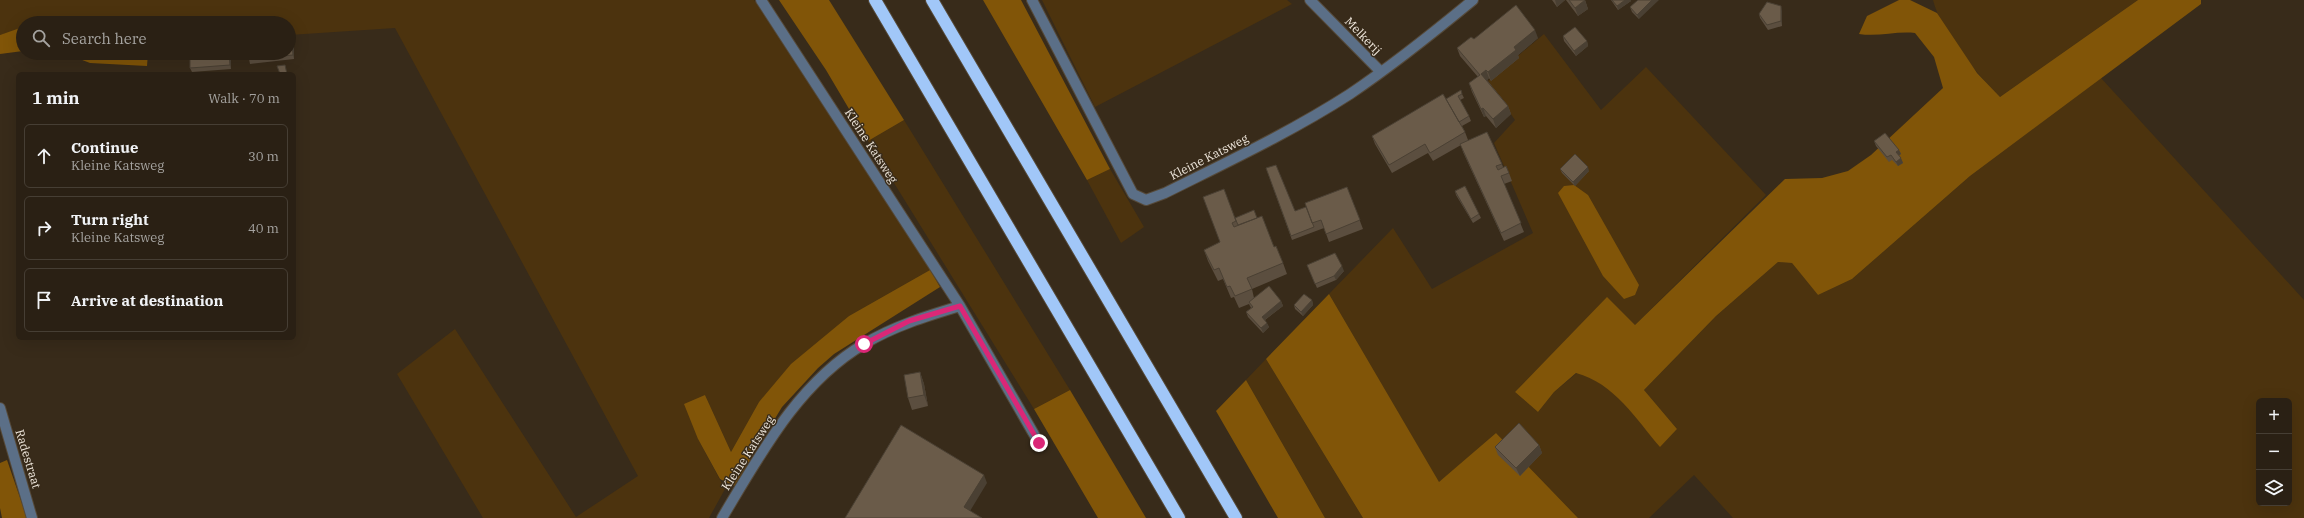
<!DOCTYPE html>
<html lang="en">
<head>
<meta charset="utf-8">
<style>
	:root { --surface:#2a2014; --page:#362d22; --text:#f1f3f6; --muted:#a5a3a0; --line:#463e34 }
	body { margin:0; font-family:"IBM Plex Serif",serif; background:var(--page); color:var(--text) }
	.controls { position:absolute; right:12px; bottom:12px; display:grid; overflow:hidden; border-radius:6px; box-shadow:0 4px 16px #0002 }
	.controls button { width:36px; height:36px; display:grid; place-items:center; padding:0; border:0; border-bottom:1px solid var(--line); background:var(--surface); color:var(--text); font:20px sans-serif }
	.stop { position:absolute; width:12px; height:12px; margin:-9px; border:3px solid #db2777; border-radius:50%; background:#fff }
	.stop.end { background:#db2777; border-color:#fff; box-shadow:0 1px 4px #0008 }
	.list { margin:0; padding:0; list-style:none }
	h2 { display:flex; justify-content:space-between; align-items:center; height:52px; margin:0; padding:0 16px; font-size:17px }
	h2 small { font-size:13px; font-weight:400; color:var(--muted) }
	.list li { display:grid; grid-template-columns:26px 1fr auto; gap:12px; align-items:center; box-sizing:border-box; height:64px; margin:0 8px 8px; padding:0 8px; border:1px solid var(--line); border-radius:6px }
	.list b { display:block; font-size:15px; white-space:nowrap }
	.list p { margin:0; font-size:13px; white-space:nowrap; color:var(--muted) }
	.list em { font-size:13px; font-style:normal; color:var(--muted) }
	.icon { flex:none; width:22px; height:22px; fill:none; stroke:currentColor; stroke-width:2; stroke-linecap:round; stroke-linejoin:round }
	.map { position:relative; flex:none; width:2304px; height:518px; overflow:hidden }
	.search { position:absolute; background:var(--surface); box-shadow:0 4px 16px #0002; left:16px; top:16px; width:280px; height:44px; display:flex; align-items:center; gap:10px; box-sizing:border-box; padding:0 14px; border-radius:22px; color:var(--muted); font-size:15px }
	.panel { position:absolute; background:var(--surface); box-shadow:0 4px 16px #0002; left:16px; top:72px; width:280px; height:268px; border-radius:6px }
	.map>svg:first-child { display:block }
	.green { fill:#4c330e; fill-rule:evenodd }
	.forest { fill:#815508 }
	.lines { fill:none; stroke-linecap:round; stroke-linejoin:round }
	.street-casing { stroke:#554939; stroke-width:12 }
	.highway-casing { stroke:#554939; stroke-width:14 }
	.street { stroke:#5b6f87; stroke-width:10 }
	.highway { stroke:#a1c7f8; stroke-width:12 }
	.wall { fill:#5b4e3f }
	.shaded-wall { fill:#4a4033 }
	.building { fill:#6a5b49; stroke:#4a4033 }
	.route { stroke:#db2777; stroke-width:5 }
	.labels { text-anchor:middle; stroke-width:3; stroke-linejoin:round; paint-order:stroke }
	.street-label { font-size:12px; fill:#efe7dc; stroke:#382b1a }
</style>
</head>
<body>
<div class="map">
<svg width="2304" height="518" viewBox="0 0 2304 518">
	<rect width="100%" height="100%" fill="#382b1a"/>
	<path class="green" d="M0,0H754L930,270L849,316L759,402L731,452L705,395L698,439L725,489L709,518H483L397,374L455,329L576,517L638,476L395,28L289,35V23H23V28L0,35Z
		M1042,0H1287L1292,4L1095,107Z
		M1933,0H2138L2000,97C1975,71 1942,35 1933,0Z
		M1544,34L1601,110L1646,67L1766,195L1635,325L1607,298L1515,392L1538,412L1554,392L1577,373C1614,383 1636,419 1660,446L1677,429L1644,390L1716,316L1778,262L1792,263L1818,295L1852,279L1970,176L2101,78L2304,300V518H1733L1694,475L1649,518H1578L1496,433L1439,483L1329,294L1393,228L1432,289L1533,233L1494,143L1515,120L1488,81ZM2259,401H2289V503H2259Z
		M904,120L1070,390L1034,409L868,141Z
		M1110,169L1144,227L1121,243L1087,180Z
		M1266,359L1363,518H1325L1246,380Z"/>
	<path class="forest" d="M779,0H829L904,120L868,141L826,70Z
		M983,0H1021L1110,169L1087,180Z
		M1899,0H1910L1937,13L1977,73L2000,97L2138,0H2201V4L1970,176L1852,279L1818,295L1792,263L1778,262L1716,316L1644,390L1677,429L1660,447C1636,419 1614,383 1576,373L1554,392L1538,412L1515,392L1607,297L1635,325L1785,179L1822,178L1848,171L1871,155L1943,88L1934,57L1915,33C1896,31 1878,37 1859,34L1867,16Z
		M20,28H23V51L0,54V35Z
		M64,53H148L147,66L90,63Z
		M1574,185L1588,195L1639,285L1635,295L1624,299L1603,276L1558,193L1564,186Z
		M930,270L940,287L834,354L818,368L782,407L734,486L720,479L698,439L684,404L705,395L731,452L759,402L791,364L849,316Z
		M1329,294L1439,482L1496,433L1578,518H1363L1266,359Z
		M1246,380L1325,518H1278L1216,411Z
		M1070,390L1146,518H1098L1034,409Z
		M7,460L27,518H2L0,508V463Z"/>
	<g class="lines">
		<g class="street-casing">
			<path id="street" d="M761,0L960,306L1039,443
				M1032,0L1133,194L1146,200L1165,193C1227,162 1291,132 1350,94C1393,65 1433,33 1473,0
				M1310,0L1381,72
				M0,408L32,518
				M722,518C760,455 798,383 864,344C894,326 927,316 960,306"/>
		</g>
		<g class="highway-casing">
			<path id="highway" d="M875,0L1179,518
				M932,0L1236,518"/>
		</g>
		<use href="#street" class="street"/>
		<use href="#highway" class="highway"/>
	</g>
	<path class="wall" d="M1552,0H1565L1557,7Z
		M1566,0H1585L1588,9L1578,16Z
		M1611,0H1630L1631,1L1618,10Z
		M1638,0L1639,19L1632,12L1630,7Z
		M1782,11V26L1768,30L1760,18L1759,14Z
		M1563,36L1587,41L1588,46L1576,56L1564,41Z
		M1538,38L1518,55L1519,58L1491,81L1489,78L1487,80L1508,106L1511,114L1496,128L1486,116L1484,117L1472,92L1469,83L1478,77L1460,56L1457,48L1474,39Z
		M294,46V59L250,64L249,59Z
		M231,54V69L192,72L190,68Z
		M1462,94L1464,98L1460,100L1469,116L1471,121L1462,126L1465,132L1468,140L1502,164L1503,167L1509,173L1512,181L1504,184L1524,232L1504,241L1463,152L1461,145L1433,161L1428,153L1392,173L1375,144L1372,136L1446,99Z
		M1874,141L1899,150L1901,154L1899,155L1903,163L1898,166L1892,160L1889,162L1876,146Z
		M1266,168L1295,211L1306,207L1347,187L1363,229L1329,242L1324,228L1292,240Z
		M1560,169L1589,171L1575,186L1562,173Z
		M1455,191L1479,214L1481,218L1473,223L1456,195Z
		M1235,218H1257L1274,247L1283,263L1287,274L1252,289L1254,298L1281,301L1283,306L1265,320L1269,327L1263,333L1248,317L1246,312L1251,308L1249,304L1239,308L1234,297L1231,298L1223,279L1218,281L1208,261L1204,250L1220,243Z
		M1307,265L1344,271L1336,280L1317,288Z
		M1312,300L1313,305L1303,316L1295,309L1294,305Z
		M920,372L924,384L928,406L912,410L908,398Z
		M1539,445L1542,453L1520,476L1498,455L1495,447Z"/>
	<path class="shaded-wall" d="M1555,0H1565L1557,7Z
		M1585,0L1588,9L1578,16L1575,8Z
		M1625,0H1630L1631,1L1618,10L1617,6Z
		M1652,0H1659L1639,19L1637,15Z
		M1781,6L1782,11V26L1781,21Z
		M1535,30L1538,38L1518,55L1519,58L1491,81L1488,72L1514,47Z
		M1587,41L1588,46L1576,56L1574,51Z
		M292,42L294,46V59L293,55Z
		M229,53H230L231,54V69L230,65Z
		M1486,70L1489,78L1485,82L1481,74Z
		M1508,106L1511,114L1496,128L1493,119Z
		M1483,108L1486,116L1484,117L1481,109Z
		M1899,150L1901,154L1898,156L1896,152Z
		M1901,158L1903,163L1898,166L1896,162Z
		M1588,167L1589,171L1575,186L1573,182Z
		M1342,266L1344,271L1336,280L1334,276Z
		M1312,300L1313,305L1303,316L1301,312Z
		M1281,301L1283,306L1263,321L1262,317Z
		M1267,323L1269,327L1263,333L1261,328Z
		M920,372L924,384L928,406L924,395Z
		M1539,445L1542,453L1520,476L1516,468Z
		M984,475L987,483L967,516L964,507Z"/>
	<path class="building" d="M1569,0H1585L1575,8Z
		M1612,0H1625L1617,6Z
		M1638,0H1652L1637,15L1630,7Z
		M1767,2L1781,6V21L1767,25L1759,14Z
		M1516,5L1535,30L1514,47L1516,50L1488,72L1486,70L1481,74L1508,106L1493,119L1483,108L1481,109L1469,83L1480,75L1457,48L1471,37L1474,39Z
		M1575,27L1587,41L1574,51L1563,36Z
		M289,42H292L293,55L249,59L248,53H289Z
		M197,53H229L230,65L190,68V54Z
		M285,65L287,74H280L277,66Z
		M1461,90L1462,94L1458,96L1469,116L1459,122L1446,99Z
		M1443,94L1465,132L1430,153L1425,144L1389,165L1372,136Z
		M1487,132L1502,164L1496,166L1498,170L1506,166L1509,173L1501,176L1521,223L1501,233L1460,144Z
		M1885,133L1899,150L1896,152L1901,158L1896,162L1891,155L1887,157L1874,141Z
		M1575,154L1588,167L1573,182L1560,169Z
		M1276,165L1295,211L1306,207L1314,227L1291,236L1266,168Z
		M1465,186L1479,214L1471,219L1455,191Z
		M1347,187L1360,220L1326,234L1321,220L1312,223L1305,203Z
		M1224,189L1236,221L1232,223L1234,227L1262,216L1274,247L1276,246L1283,263L1247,278L1252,289L1235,296L1230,286L1227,287L1219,268L1214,270L1204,250L1220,242L1203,197Z
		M1254,210L1257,218L1238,225L1235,218Z
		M1335,253L1342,266L1334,276L1315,284L1307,265Z
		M1269,286L1281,301L1262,317L1267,323L1261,328L1246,312L1253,307L1249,302Z
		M1304,294L1312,300L1301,312L1294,305Z
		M920,372L924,395L908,398L904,375Z
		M1519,423L1539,445L1516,468L1495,447Z
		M901,425L984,475L964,507L982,518H845Z"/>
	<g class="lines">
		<path class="route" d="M864,344L909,321L960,306L1039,443"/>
	</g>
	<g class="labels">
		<g class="street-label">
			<text transform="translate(1363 36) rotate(46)" y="4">Melkerij</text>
			<text transform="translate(871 146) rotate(57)" y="4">Kleine Katsweg</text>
			<text transform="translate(1209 157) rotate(-27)" y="4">Kleine Katsweg</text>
			<text transform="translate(748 453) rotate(-57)" y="4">Kleine Katsweg</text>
			<text transform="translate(28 459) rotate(73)" y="4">Radestraat</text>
		</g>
	</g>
</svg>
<div class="controls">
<button>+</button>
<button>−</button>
<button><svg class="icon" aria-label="layers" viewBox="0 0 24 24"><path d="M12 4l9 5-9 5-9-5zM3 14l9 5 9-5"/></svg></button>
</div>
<div class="stop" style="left:864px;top:344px"></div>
<div class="stop end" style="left:1039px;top:443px"></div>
<div class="search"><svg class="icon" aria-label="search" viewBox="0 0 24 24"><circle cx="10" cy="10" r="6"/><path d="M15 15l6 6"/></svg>Search here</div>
<section class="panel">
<h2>1 min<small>Walk · 70 m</small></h2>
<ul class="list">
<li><svg class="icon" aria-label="ahead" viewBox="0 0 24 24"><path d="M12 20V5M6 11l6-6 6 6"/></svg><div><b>Continue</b><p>Kleine Katsweg</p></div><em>30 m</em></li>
<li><svg class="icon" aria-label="right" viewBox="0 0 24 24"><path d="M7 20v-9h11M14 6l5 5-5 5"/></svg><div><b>Turn right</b><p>Kleine Katsweg</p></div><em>40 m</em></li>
<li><svg class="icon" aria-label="arrive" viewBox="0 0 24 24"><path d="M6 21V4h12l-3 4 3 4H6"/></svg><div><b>Arrive at destination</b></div></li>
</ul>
</section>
</div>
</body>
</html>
